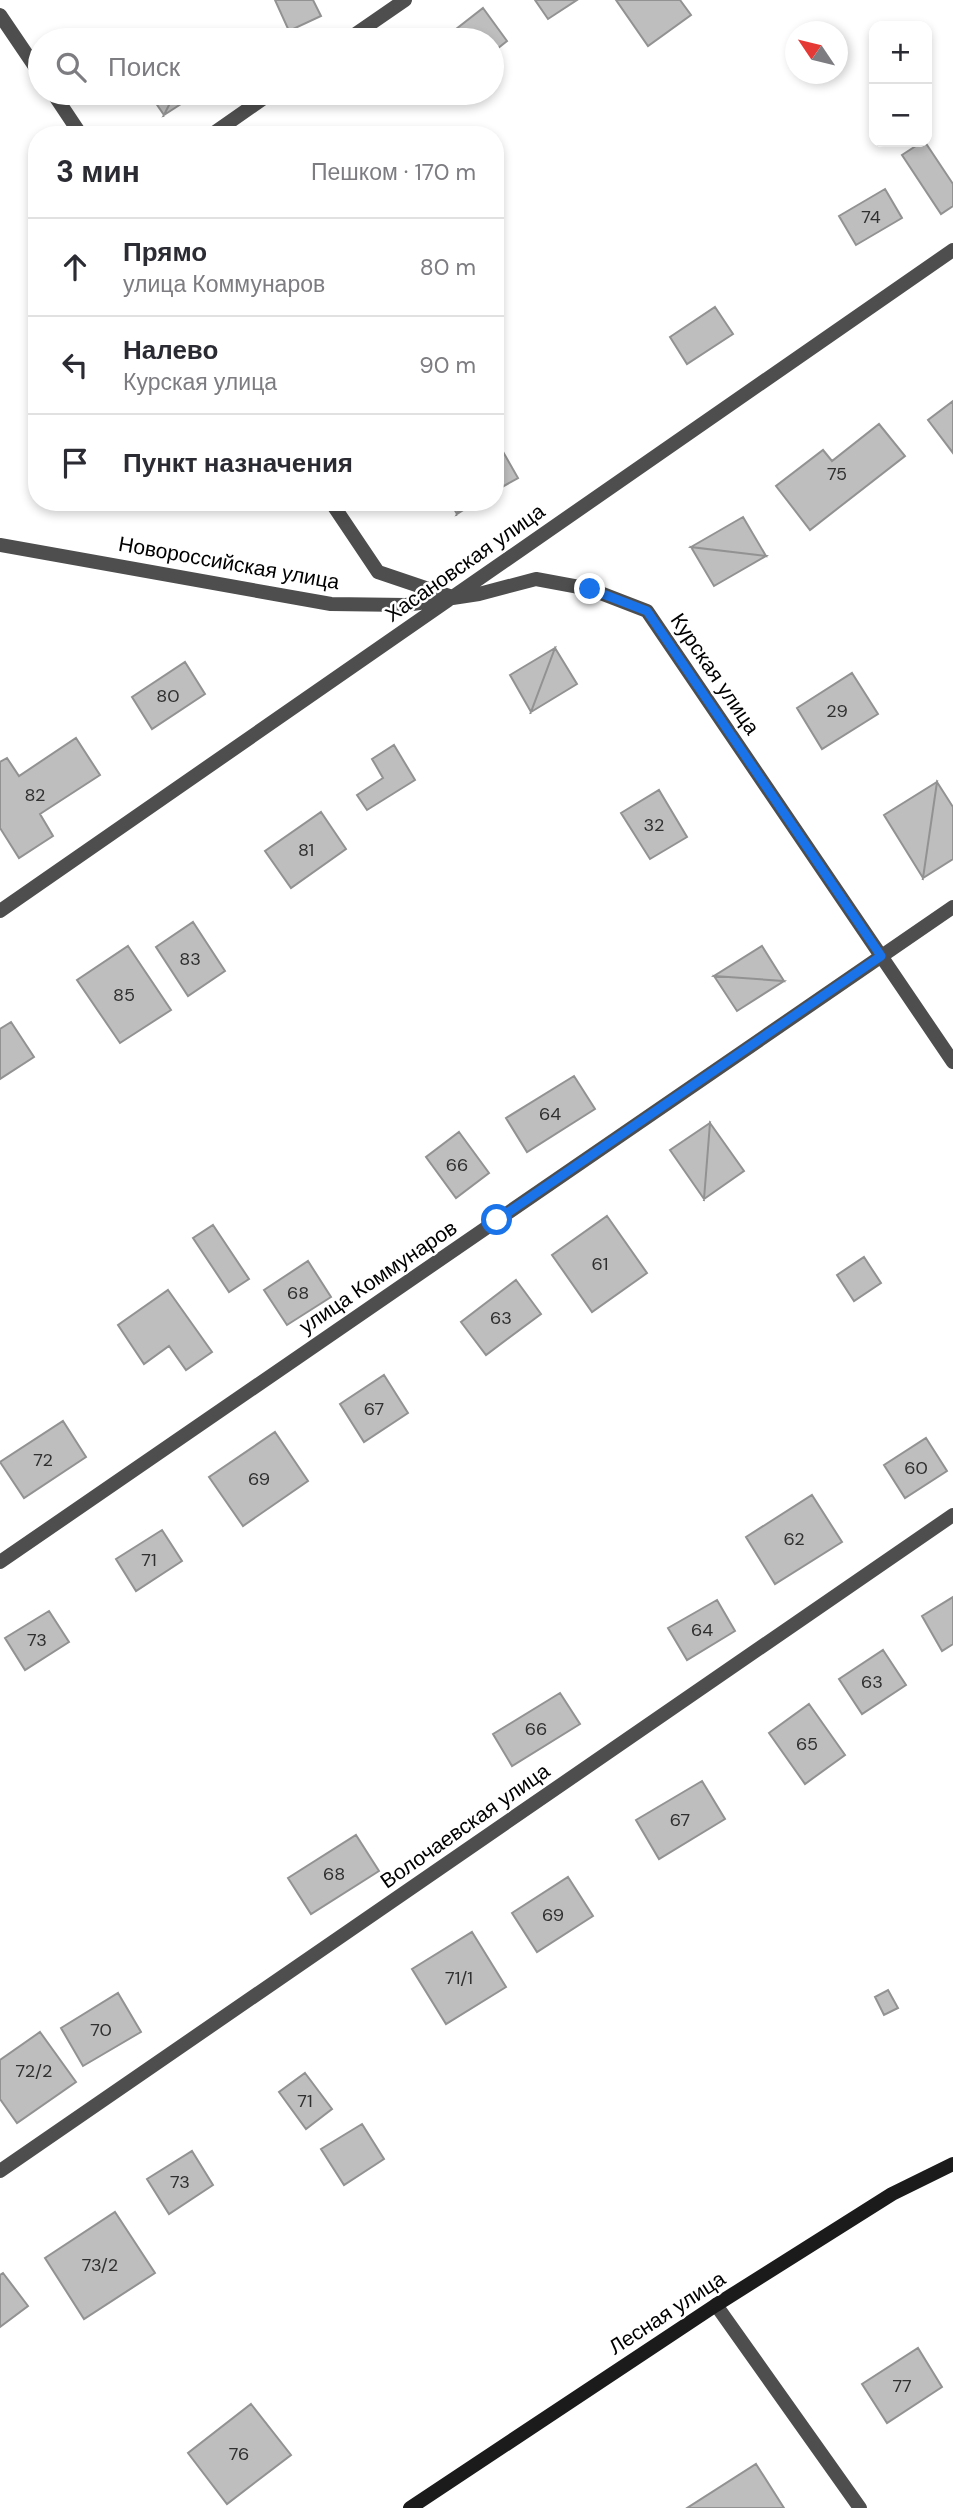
<!DOCTYPE html>
<html lang="ru">
<head>
<meta charset="utf-8">
<style>
	:root { --surface:#fff; --page:#f7f7f7; --text:#2b2b33; --muted:#7c7c81; --line:#e1e1e2 }
	body { margin:0; font-family:"DM Sans",sans-serif; background:var(--page); color:var(--text) }
	.controls { position:absolute; right:21px; top:21px; display:grid; overflow:hidden; border-radius:14px; box-shadow:0 4px 10px #0003 }
	.controls button { width:63px; height:63px; display:grid; place-items:center; padding:0; border:0; border-bottom:2px solid var(--line); background:var(--surface); color:var(--text); font:35px sans-serif }
	.compass { position:absolute; left:785px; top:21px; width:63px; height:63px; border-radius:50%; background:var(--surface); box-shadow:0 4px 10px #0003; rotate:305deg }
	.stop { position:absolute; width:21px; height:21px; margin:-16px; border:5px solid #1a73e8; border-radius:50%; background:#fff }
	.stop.end { background:#1a73e8; border-color:#fff; box-shadow:0 2px 7px #0008 }
	.list { margin:0; padding:0; list-style:none }
	h2 { display:flex; justify-content:space-between; align-items:center; height:91px; margin:0; padding:0 28px; font-size:30px }
	h2 small { font-size:23px; font-weight:400; color:var(--muted) }
	.list li { display:grid; grid-template-columns:46px 1fr auto; gap:21px; align-items:center; box-sizing:border-box; height:98px; padding:0 28px; border-top:2px solid var(--line) }
	.list b { display:block; font-size:26px; white-space:nowrap }
	.list p { margin:0; font-size:23px; white-space:nowrap; color:var(--muted) }
	.list em { font-size:23px; font-style:normal; color:var(--muted) }
	.icon { flex:none; width:38px; height:38px; fill:none; stroke:currentColor; stroke-width:2; stroke-linecap:round; stroke-linejoin:round }
	.map { position:relative; flex:none; width:953px; height:2508px; overflow:hidden }
	.search { position:absolute; background:var(--surface); box-shadow:0 4px 10px #0003; left:28px; top:28px; width:476px; height:77px; display:flex; align-items:center; gap:18px; box-sizing:border-box; padding:0 24px; border-radius:38px; color:var(--muted); font-size:26px }
	.panel { position:absolute; background:var(--surface); box-shadow:0 4px 10px #0003; left:28px; top:126px; width:476px; height:385px; border-radius:28px }
	.map>svg:first-child { display:block }
	.building { fill:#bebebe; stroke:#929292; stroke-width:2 }
	.lines { fill:none; stroke-linecap:round; stroke-linejoin:round }
	.lane { stroke:#4e4e4e; stroke-width:14 }
	.street { stroke:#4e4e4e; stroke-width:14 }
	.secondary { stroke:#1b1b1b; stroke-width:14 }
	.route { stroke:#1a73e8; stroke-width:9 }
	.labels { text-anchor:middle; stroke-width:5; stroke-linejoin:round; paint-order:stroke }
	.number-label { font-size:18px; fill:#303030 }
	.street-label { font-size:21px; fill:#000; stroke:#fff }
</style>
</head>
<body>
<div class="map">
<svg width="953" height="2508" viewBox="0 0 953 2508">
	<rect width="100%" height="100%" fill="#fff"/>
	<path class="building" d="M275,0H313L321,16L289,31Z
		M535,0H577L548,19Z
		M616,0H680L691,15L648,46Z
		M483,8L507,41L492,53V40H442Z
		M149,93H175L164,115Z
		M175,93H198L164,115Z
		M922,142H925L953,184V206L941,214L902,155Z
		M885,189L902,218L856,245L839,216Z
		M715,307L733,334L687,364L670,337Z
		M953,401V453L928,420Z
		M879,424L905,456L810,530L776,486L823,450L832,461Z
		M498,443L518,478L495,491V448Z
		M450,502H463L457,514Z
		M463,502H476L457,514Z
		M743,517L766,556L691,547Z
		M691,547L766,556L714,586Z
		M555,648L531,712L510,675Z
		M555,648L577,684L531,712Z
		M185,662L205,694L152,729L132,697Z
		M852,673L878,714L822,749L797,708Z
		M76,738L100,775L40,814L53,836L19,858L0,828V762L7,758L19,776Z
		M394,745L415,780L367,810L357,795L383,778L372,759Z
		M937,782L923,878L884,815Z
		M937,782L953,807V859L923,878Z
		M659,790L687,837L650,859L621,813Z
		M321,812L346,849L291,888L265,851Z
		M193,922L225,971L188,996L156,947Z
		M128,946L171,1010L120,1043L77,980Z
		M762,946L784,981L714,976Z
		M714,976L784,981L737,1011Z
		M11,1022L34,1057L0,1079V1029Z
		M574,1076L595,1109L527,1152L506,1118Z
		M710,1123L704,1199L670,1150Z
		M710,1123L744,1171L704,1199Z
		M459,1132L489,1173L456,1198L426,1157Z
		M607,1216L647,1273L592,1312L552,1255Z
		M213,1225L249,1279L229,1292L193,1238Z
		M864,1257L881,1283L854,1301L837,1275Z
		M308,1261L331,1297L287,1325L264,1290Z
		M516,1280L541,1314L486,1355L461,1322Z
		M168,1290L212,1352L186,1370L169,1346L144,1364L118,1325Z
		M384,1375L408,1413L364,1442L340,1404Z
		M63,1421L86,1457L24,1498L0,1462Z
		M275,1432L308,1481L243,1526L209,1477Z
		M926,1438L947,1471L905,1498L884,1465Z
		M812,1495L842,1542L775,1584L746,1537Z
		M162,1530L182,1561L136,1591L116,1559Z
		M953,1597V1644L942,1651L922,1616Z
		M717,1600L735,1631L687,1660L668,1628Z
		M49,1611L69,1642L25,1670L5,1638Z
		M883,1650L906,1685L862,1714L839,1679Z
		M560,1693L580,1724L512,1766L493,1734Z
		M809,1704L845,1755L805,1784L769,1733Z
		M702,1781L725,1819L659,1859L636,1820Z
		M356,1835L379,1871L311,1914L288,1878Z
		M568,1877L593,1916L537,1952L512,1913Z
		M472,1932L506,1987L446,2024L412,1969Z
		M888,1990L898,2008L884,2015L875,1997Z
		M118,1993L141,2032L83,2066L61,2028Z
		M40,2032L76,2082L17,2123L0,2099V2060Z
		M305,2073L332,2109L306,2129L279,2092Z
		M362,2124L384,2159L344,2185L321,2149Z
		M192,2151L213,2185L169,2214L147,2179Z
		M115,2212L155,2273L84,2319L45,2258Z
		M3,2273L28,2306L0,2327V2275Z
		M918,2348L942,2387L887,2423L862,2384Z
		M251,2404L291,2455L227,2504L188,2453Z
		M756,2464L784,2508H687Z"/>
	<g class="lines">
		<path class="lane" d="M0,15L40,74
			M53,93L81,135
			M331,502L378,572L452,597
			M716,2305L860,2508"/>
		<path class="street" d="M347,40L405,0
			M211,135L271,93
			M0,545L331,604L406,605L479,594L536,579L590,589L647,611L953,1062
			M0,911L953,250
			M0,1562L953,907
			M0,2171L953,1515"/>
		<path class="secondary" d="M410,2508L716,2305L892,2194L953,2164"/>
	</g>
	<g class="lines">
		<path class="route" d="M497,1220L881,956L647,611L590,589"/>
	</g>
	<g class="labels">
		<g class="number-label">
			<text x="871" y="223">74</text>
			<text x="837" y="480">75</text>
			<text x="168" y="702">80</text>
			<text x="837" y="717">29</text>
			<text x="35" y="801">82</text>
			<text x="654" y="831">32</text>
			<text x="306" y="856">81</text>
			<text x="190" y="965">83</text>
			<text x="124" y="1001">85</text>
			<text x="550" y="1120">64</text>
			<text x="457" y="1171">66</text>
			<text x="600" y="1270">61</text>
			<text x="298" y="1299">68</text>
			<text x="501" y="1324">63</text>
			<text x="374" y="1415">67</text>
			<text x="43" y="1466">72</text>
			<text x="916" y="1474">60</text>
			<text x="259" y="1485">69</text>
			<text x="794" y="1545">62</text>
			<text x="149" y="1566">71</text>
			<text x="702" y="1636">64</text>
			<text x="37" y="1646">73</text>
			<text x="872" y="1688">63</text>
			<text x="536" y="1735">66</text>
			<text x="807" y="1750">65</text>
			<text x="680" y="1826">67</text>
			<text x="334" y="1880">68</text>
			<text x="553" y="1921">69</text>
			<text x="459" y="1984">71/1</text>
			<text x="101" y="2036">70</text>
			<text x="34" y="2077">72/2</text>
			<text x="305" y="2107">71</text>
			<text x="180" y="2188">73</text>
			<text x="100" y="2271">73/2</text>
			<text x="902" y="2392">77</text>
			<text x="239" y="2460">76</text>
		</g>
		<g class="street-label">
			<text transform="translate(229 563) rotate(10)" y="7">Новороссийская улица</text>
			<text transform="translate(465 563) rotate(-35)" y="7">Хасановская улица</text>
			<text transform="translate(715 674) rotate(56)" y="7">Курская улица</text>
			<text transform="translate(378 1277) rotate(-34)" y="7">улица Коммунаров</text>
			<text transform="translate(465 1826) rotate(-35)" y="7">Волочаевская улица</text>
			<text transform="translate(667 2313) rotate(-33)" y="7">Лесная улица</text>
		</g>
	</g>
</svg>
<div class="controls">
<button>+</button>
<button>−</button>
</div>
<svg class="compass" viewBox="-18 -18 36 36"><path d="M0-13l5 13h-10z" fill="#e53935"/><path d="M0 13l5-13h-10z" fill="#7c7c81"/></svg>
<div class="stop" style="left:497px;top:1220px"></div>
<div class="stop end" style="left:590px;top:589px"></div>
<div class="search"><svg class="icon" aria-label="search" viewBox="0 0 24 24"><circle cx="10" cy="10" r="6"/><path d="M15 15l6 6"/></svg>Поиск</div>
<section class="panel">
<h2>3 мин<small>Пешком · 170 m</small></h2>
<ul class="list">
<li><svg class="icon" aria-label="ahead" viewBox="0 0 24 24"><path d="M12 20V5M6 11l6-6 6 6"/></svg><div><b>Прямо</b><p>улица Коммунаров</p></div><em>80 m</em></li>
<li><svg class="icon" aria-label="left" viewBox="0 0 24 24"><path d="M17 20v-9H6M10 6l-5 5 5 5"/></svg><div><b>Налево</b><p>Курская улица</p></div><em>90 m</em></li>
<li><svg class="icon" aria-label="arrive" viewBox="0 0 24 24"><path d="M6 21V4h12l-3 4 3 4H6"/></svg><div><b>Пункт назначения</b></div></li>
</ul>
</section>
</div>
</body>
</html>
